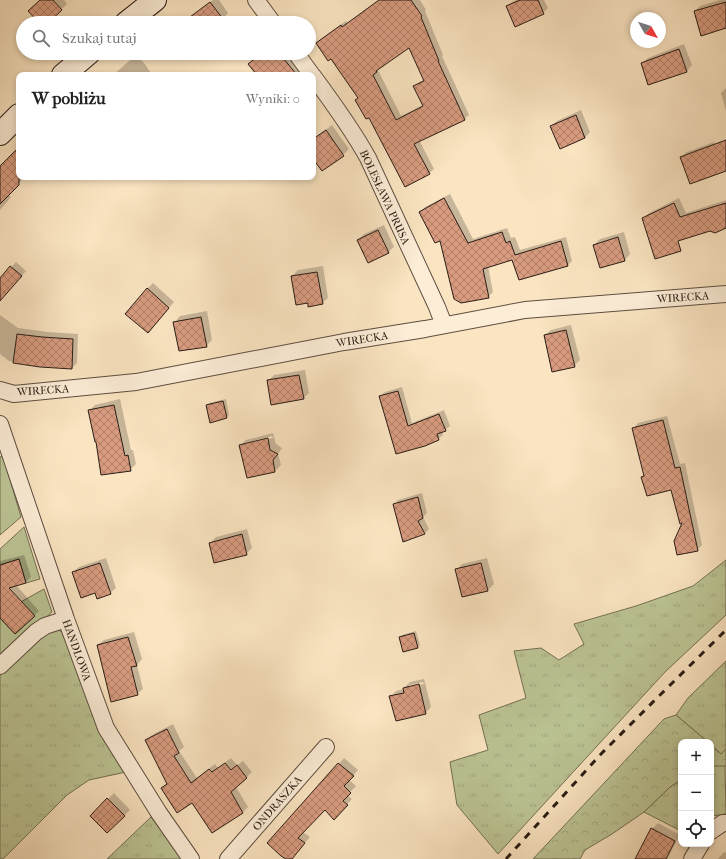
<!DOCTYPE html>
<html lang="pl">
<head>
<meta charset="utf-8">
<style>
	:root { --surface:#fff; --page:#f2f2f2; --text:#222; --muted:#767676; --line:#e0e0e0 }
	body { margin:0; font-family:"IM FELL French Canon",serif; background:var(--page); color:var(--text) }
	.controls { position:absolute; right:12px; bottom:12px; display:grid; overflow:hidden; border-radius:8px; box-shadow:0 2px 6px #0003 }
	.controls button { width:36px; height:36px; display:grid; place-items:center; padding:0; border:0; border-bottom:1px solid var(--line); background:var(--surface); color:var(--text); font:20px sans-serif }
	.compass { position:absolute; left:630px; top:12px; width:36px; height:36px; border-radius:50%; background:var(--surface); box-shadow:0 2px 6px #0003; rotate:129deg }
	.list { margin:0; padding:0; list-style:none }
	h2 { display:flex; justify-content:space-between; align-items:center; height:52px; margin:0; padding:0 16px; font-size:17px }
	h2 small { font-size:13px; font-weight:400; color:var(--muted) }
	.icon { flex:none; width:22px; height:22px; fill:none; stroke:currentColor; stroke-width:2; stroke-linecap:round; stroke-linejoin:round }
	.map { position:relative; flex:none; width:726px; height:859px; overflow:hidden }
	.search { position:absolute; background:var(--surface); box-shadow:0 2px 6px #0003; left:16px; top:16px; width:300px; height:44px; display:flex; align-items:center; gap:10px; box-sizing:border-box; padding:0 14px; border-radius:22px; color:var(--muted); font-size:15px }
	.panel { position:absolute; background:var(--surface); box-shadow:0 2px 6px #0003; left:16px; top:72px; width:300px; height:108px; border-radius:8px }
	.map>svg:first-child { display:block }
	.grass { fill:url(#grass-tufts); stroke:#727054 }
	.forest { fill:url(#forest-crowns); stroke:#727054 }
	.garden { fill:#bcc494; stroke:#727054 }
	.shadow { fill:#0003; fill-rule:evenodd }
	.building { fill:url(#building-cross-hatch); stroke:#291c15; fill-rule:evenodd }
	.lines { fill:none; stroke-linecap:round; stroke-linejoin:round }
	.street-casing { stroke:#5d4e40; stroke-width:18 }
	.secondary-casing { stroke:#291c15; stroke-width:24 }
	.street { stroke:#fcedd7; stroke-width:16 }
	.secondary { stroke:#fcedd7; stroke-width:22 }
	.rail { stroke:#291c15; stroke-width:3; stroke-dasharray:7 7; stroke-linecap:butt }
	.labels { text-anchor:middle; stroke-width:3; stroke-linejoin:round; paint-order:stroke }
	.street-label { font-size:11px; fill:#291c15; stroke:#fcedd7 }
</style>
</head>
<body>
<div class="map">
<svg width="726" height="859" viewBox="0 0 726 859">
	<defs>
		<pattern id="grass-tufts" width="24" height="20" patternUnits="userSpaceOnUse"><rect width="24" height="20" fill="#bcc494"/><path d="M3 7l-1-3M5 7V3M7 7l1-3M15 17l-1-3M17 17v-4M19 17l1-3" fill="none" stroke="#a2a87f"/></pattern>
		<pattern id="forest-crowns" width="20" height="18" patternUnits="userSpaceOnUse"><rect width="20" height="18" fill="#bcc494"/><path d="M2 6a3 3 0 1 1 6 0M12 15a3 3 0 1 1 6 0" fill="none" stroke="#a2a87f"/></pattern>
		<pattern id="building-cross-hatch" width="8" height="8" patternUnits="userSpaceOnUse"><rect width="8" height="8" fill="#d89b7f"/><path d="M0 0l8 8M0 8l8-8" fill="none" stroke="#af7e67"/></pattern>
	</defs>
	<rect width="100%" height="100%" fill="#fae4c1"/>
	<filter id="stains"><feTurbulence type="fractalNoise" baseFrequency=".005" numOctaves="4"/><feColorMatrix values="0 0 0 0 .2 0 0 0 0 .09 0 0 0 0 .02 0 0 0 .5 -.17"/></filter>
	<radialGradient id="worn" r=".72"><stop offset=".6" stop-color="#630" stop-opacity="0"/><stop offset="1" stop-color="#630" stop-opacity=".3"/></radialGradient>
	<path class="grass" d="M726,560V615L665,672L498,854L457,805L450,762L488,750L479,715L526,698L514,651L541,648L559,660L584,644L574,624L636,606L693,586Z
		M57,630L63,632L126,772L89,780L67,795L3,859H0V675L41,637L50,631Z
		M726,661V749L721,754L711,745V742H708L676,715L688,698Z
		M725,765L726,814L712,816L711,818V766Z
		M681,780V831L644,812L670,787Z
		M151,817L184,859H107Z"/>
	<path class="forest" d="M676,715L708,742H681V780L670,787L644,812L612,834L585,850L580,859H533L664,719Z
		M711,745L721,754L726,749V766H711Z"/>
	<path class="garden" d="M3,456L21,517L0,535V457Z
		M24,527L40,579L26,583L19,559L0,565V549Z
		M44,589L52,612L0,659V607L12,609L1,619L15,634L35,616L17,604Z"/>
	<path class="shadow" d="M41,0H64L67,4L47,23H41Z
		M213,0H219L228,13L223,19L217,23H182Z
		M379,0H420L426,10L425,11L443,55L442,56L469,115L464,119L419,140L434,169L429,173L359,98L331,58L317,43L322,38L346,21L348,23ZM409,46L425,79L419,82L415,87L423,105L401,116L378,70L381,66Z
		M516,0H544L548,8L543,13L507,7L512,2Z
		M720,0H726V27L695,11L700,6Z
		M684,44L692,65L687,71L642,63L648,58Z
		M262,53H288L302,70L299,73L300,75H258L249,64Z
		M136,55L144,63L151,73L149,75H113Z
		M726,88V111L721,93Z
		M581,110L590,132L585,138L560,148L551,126L557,121Z
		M332,125L349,149L343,155L322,170L313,158V139Z
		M714,142L723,167L681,157L687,152Z
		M19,148V177H25L8,194L11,197L0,210V167Z
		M450,194L473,239L507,228L511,238L515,237L520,250L566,237L572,261L567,266L512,258L488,266L493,292L488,297L441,239L420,212L425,207Z
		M679,198L686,213L726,200V222L644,218L649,213Z
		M384,225L394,247L388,252L358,240L364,234Z
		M624,232L630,254L625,260L601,267L594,245L600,239Z
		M16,262L26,271L0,301V279Z
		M323,266L328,298L322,303L292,276L298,270Z
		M153,283L174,302L153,326L147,289Z
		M207,311L212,340L206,346L175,322L180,316Z
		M0,315L18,328L48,332L78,334L77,363L72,368L40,366L9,361L0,354Z
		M571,325L580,360L574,366L545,335L551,330Z
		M305,370L309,393L304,398L268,381L274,375Z
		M402,387L412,423L444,410L450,426L445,430L442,432L443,435L438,439L425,445L380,396L385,392Z
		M120,399L131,450H133L136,464L130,470L97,441L89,411L95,405Z
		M226,399L229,415L227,417L207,405L209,403Z
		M667,416L680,464L685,463L702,545L697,550L684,522L671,489L642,477L645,474L634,428L638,423Z
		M273,433L276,444L282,448L278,454L281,465L275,471L248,477L240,446L246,440ZM272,436L273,438L246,445V443Z
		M422,493L427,513L423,517L429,529L424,534L394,505L398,500Z
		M247,529L252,548L246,554L210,543L216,537Z
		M24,555L31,577L25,583L16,585L39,611L34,616L0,617V561Z
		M106,558L116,588L110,593L95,592L73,572L79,567Z
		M487,558L494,584L488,590L463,596L456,570L462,564Z
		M416,631L420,645L417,648L400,637L402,635Z
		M134,632L142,659L137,665L143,689L137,694L98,645L104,640Z
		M424,679L431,707L425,713L391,697L396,691L404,689V688L410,682ZM423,682L424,684L409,687V685Z
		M173,724L184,747L179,751L197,778L215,764L218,768L231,758L237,765L243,761L252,772L236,787L248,807L243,812L212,831L192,802L162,788L168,782L146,740L152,735Z
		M344,758L358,770L349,780L356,786L347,795L352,799L334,818L325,809L303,832L310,837L291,859H288L269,843Z
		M114,793L130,810L107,832L91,816Z
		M658,823L680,835L667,859H639L652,829Z
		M724,852L726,853V859H718Z"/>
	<path class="building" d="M40,0H53L62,10L48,23H39L28,11Z
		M379,0H411L422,16L421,17L439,61H438L465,120L414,144L430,174L405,187L369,118L366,119L355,100L358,98L331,59L328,61L316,43L341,25L342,27ZM409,48L424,81L413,86L423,106L396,120L373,75L377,72L376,71Z
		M520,0H538L544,14L515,27L506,6Z
		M210,2L226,23H182Z
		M726,2V28L701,36L694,11Z
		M679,49L687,72L648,85L641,63Z
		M262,53H279L297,75H257L248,64Z
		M576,115L585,138L560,149L550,126Z
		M326,130L344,156L322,171L313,159V139Z
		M726,140V171L690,184L680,157Z
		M19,147V185L0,204V166Z
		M444,198L468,243L502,232L506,243L510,241L515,255L561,241L568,266L519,280L512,260L483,269L489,298L461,303L454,299L440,241L435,243L419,212Z
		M674,203L680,217L726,203V228L715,233L710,231L678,241L681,251L655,259L642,218Z
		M378,230L389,253L368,263L357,240Z
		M618,237L625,261L600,268L593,245Z
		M10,266L22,276L0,301V278Z
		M317,272L323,304L308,307V303L296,305L291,276Z
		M147,288L169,308L148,333L125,314Z
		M201,317L207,347L179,351L173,322Z
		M566,330L575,367L552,372L544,335Z
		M17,334L42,337L73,339L72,369L40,367L13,363Z
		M299,375L304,399L271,405L267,380Z
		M398,391L408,426L439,414L446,431L437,434L439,440L425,446L396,454L379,396Z
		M223,401L227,418L210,423L206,405Z
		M114,405L125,456L128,455L131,471L101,475L96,442H95L88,410Z
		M663,420L675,468L680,467L698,551L677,555L674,541L682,523L680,524L671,490L647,496L641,477L644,476L632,428Z
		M268,438L270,450L278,454L273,460L275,472L247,478L239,445Z
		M418,497L423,518L418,521L425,534L403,542L393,504Z
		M242,534L247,555L214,563L209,543Z
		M19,559L26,583L9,588L35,616L15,634L0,618V565Z
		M100,563L111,594L97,599L95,593L81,598L72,572Z
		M481,563L488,591L462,597L455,569Z
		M414,633L418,648L403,652L399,637Z
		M128,637L137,666L131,667L138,695L111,702L97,645Z
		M419,684L426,714L396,721L389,696L404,693L403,688Z
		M167,729L179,753L174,756L191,783L209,769L212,772L225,763L231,770L237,765L247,778L231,792L243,813L212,833L192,803L177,813L161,788L167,784L145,740Z
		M338,763L354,776L344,786L351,793L343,801L348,805L334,820L325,810L298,838L305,843L292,859H286L281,856L267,843Z
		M107,798L125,816L107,833L90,816Z
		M651,828L675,841L666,859H635Z"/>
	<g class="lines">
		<g class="street-casing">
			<path id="street" d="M256,0L273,23
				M296,53L312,75
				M313,76C333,103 352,129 368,158L437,307L444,325
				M0,390L14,394L136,382L344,342L425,329L525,310L726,294
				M0,424L66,619L106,728L159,813L191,859
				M0,666L36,632L45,626L66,619
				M711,831L723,823H726
				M228,859L326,747
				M692,859L701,844"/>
		</g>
		<g class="secondary-casing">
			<path id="secondary" d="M126,23L155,0
				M63,75L89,53
				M0,134L19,115"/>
		</g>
		<use href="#street" class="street"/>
		<use href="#secondary" class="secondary"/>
		<path class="rail" d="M506,859L601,754L656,699L726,630"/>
	</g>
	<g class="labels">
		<g class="street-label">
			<text transform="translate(385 197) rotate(65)" y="4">BOLESŁAWA PRUSA</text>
			<text transform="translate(683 297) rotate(-4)" y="4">WIRECKA</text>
			<text transform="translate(362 339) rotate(-9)" y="4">WIRECKA</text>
			<text transform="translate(43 390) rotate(-4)" y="4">WIRECKA</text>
			<text transform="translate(77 650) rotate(70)" y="4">HANDLOWA</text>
			<text transform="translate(277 803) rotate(-49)" y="4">ONDRASZKA</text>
		</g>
	</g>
	<rect width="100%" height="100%" filter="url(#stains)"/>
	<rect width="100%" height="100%" fill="url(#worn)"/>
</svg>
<div class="controls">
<button>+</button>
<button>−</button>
<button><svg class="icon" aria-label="locate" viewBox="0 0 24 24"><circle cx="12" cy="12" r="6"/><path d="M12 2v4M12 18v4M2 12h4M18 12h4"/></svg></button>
</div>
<svg class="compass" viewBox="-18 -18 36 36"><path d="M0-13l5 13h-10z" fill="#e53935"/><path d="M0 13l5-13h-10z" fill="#767676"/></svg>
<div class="search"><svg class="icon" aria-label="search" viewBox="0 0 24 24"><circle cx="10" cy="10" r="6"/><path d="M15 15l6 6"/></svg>Szukaj tutaj</div>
<section class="panel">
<h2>W pobliżu<small>Wyniki: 0</small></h2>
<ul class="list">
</ul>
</section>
</div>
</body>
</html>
